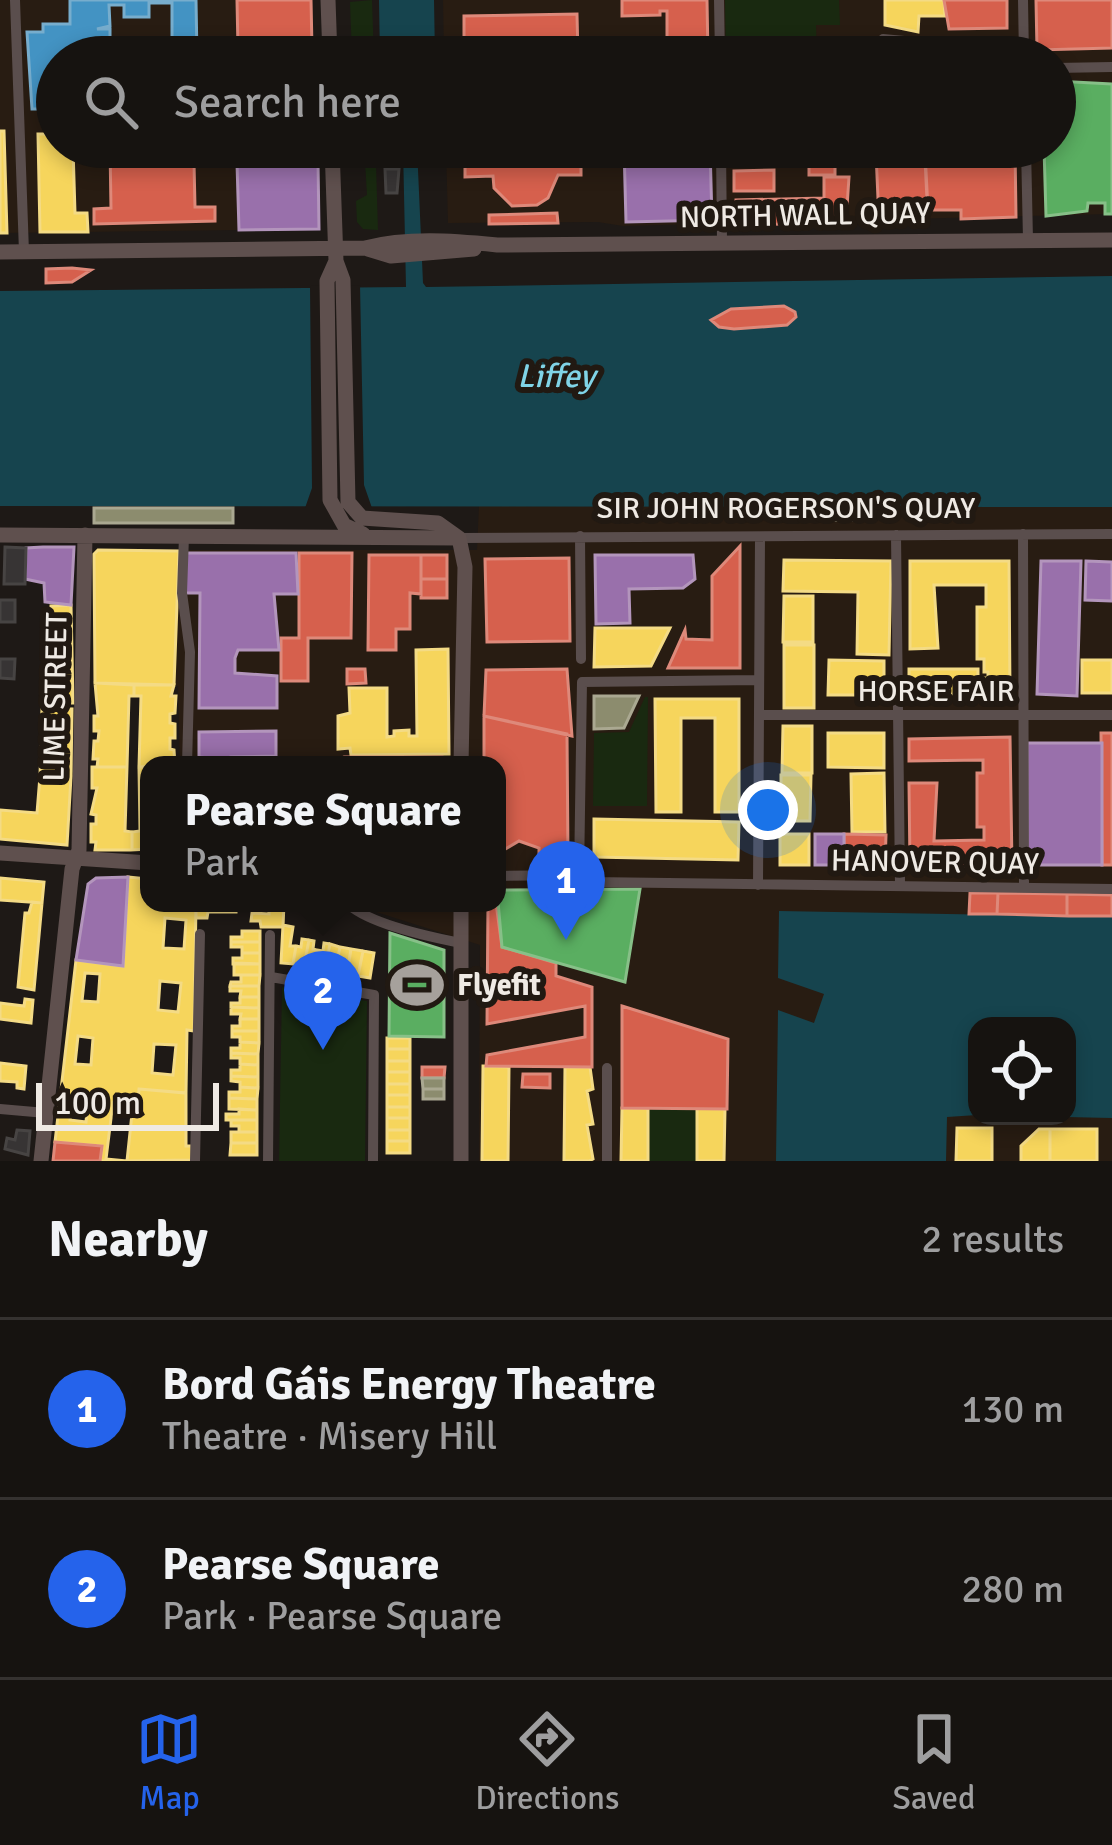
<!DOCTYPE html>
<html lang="en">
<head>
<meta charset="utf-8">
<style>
	:root { --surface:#161310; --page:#23201e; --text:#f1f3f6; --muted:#9e9e9f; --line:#353230; --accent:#2563eb }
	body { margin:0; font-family:Signika,sans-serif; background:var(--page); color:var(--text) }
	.controls { position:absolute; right:36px; bottom:36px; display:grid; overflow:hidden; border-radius:24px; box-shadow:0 6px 18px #0003 }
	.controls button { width:108px; height:108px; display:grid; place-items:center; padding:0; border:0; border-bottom:3px solid var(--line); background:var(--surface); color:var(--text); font:60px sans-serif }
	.scale { position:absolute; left:36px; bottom:30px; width:183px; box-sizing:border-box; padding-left:12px; border:6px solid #efeae4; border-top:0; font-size:33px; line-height:42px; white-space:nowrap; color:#efeae4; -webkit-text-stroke:9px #211912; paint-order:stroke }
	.you { position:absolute; left:768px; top:810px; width:42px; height:42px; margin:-30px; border:9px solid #fff; border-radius:50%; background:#1a73e8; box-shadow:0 0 0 18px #1a73e833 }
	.badge { display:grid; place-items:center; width:78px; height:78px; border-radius:50%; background:var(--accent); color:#fff; font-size:39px; font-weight:700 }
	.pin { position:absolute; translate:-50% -99px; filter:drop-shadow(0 3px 6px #0008) }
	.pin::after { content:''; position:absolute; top:63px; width:42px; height:36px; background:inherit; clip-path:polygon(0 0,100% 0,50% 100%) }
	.popup { position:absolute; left:140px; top:756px; width:366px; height:156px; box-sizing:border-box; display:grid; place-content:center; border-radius:24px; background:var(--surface); filter:drop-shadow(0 3px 9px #0005); font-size:39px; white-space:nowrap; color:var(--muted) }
	.popup b { font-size:45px; color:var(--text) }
	.popup::after { content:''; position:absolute; left:50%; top:100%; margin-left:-24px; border:24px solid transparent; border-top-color:var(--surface) }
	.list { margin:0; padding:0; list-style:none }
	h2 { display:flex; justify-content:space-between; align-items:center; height:156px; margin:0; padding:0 48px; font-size:51px }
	h2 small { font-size:39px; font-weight:400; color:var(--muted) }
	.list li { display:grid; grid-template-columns:78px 1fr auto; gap:36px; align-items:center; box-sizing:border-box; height:180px; padding:0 48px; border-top:3px solid var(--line) }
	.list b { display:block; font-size:45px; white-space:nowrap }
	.list p { margin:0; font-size:39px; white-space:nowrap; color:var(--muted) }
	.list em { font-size:39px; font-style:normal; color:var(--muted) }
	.icon { flex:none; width:66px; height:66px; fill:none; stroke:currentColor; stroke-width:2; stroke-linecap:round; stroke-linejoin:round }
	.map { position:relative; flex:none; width:1112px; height:1161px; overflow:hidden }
	.search { position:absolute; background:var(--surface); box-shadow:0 6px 18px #0003; left:36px; right:36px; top:36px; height:132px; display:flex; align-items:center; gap:30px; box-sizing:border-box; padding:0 42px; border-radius:66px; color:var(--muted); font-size:45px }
	.sheet { height:516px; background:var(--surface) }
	nav { display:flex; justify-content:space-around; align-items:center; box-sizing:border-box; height:168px; border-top:3px solid var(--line); background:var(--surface); font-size:33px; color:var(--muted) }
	nav a { display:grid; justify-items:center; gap:6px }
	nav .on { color:var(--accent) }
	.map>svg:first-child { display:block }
	.built { fill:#281c12; fill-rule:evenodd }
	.green { fill:#192910 }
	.water { fill:#16444e }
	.pier { fill:#1e1916 }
	.homes { fill:#f6d55c; stroke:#f4db85; stroke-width:3; fill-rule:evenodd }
	.shops { fill:#d6604d; stroke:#de897a; stroke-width:3 }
	.offices { fill:#9970ab; stroke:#b395bc; stroke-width:3 }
	.schools { fill:#4393c3; stroke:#77adcd; stroke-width:3 }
	.public { fill:#5aae61; stroke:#87c088; stroke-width:3 }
	.industry { fill:#8c8c6e; stroke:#aaa891; stroke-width:3 }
	.building { fill:#373434; stroke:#474443; stroke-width:3 }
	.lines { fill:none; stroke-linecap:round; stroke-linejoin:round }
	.street { stroke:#5a4e4d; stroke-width:10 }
	.secondary { stroke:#5f504e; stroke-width:15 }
	.labels { text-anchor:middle; stroke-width:12; stroke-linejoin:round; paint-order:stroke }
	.street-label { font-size:30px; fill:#efeae4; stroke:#211912 }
	.poi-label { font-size:30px; font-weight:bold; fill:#efeae4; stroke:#211912; text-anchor:start }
	.water-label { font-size:33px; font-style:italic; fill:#80d4e7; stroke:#211912 }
</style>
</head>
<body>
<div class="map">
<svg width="1112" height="1161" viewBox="0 0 1112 1161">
	<rect width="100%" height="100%" fill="#1e1916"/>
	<path class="built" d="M0,0H312L313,57H57V147H318L319,229L0,233Z
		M443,0H1112V214L623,226L598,222L448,223L446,147H1055V57H444Z
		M479,506L1112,507V1161H479L480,945L348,903H497V765H180L178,686L95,683L94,554L98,550H477ZM977,1026H1067V1116H977Z"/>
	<path class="green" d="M372,0L374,57H352L350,2Z
		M725,0H839L840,25H816L817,57H726Z
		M365,161L376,165L378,230L363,229L357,222L356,201L367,195Z
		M645,697H648L647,806H593L594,733L629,732Z
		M282,987L367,1001L365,1161H279Z
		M648,1108H697V1161H648Z"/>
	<path class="water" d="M379,0H434L435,57H380Z
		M403,147H417L423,283L426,287L1112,276V507L0,506V291L406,287Z
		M779,911L1112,917V1118L1019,1116H1067V1026H977V1115L947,1117L946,1161H776L778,1010L814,1023L824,994L778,978Z"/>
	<path class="pier" d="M360,285L364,485L372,508H305L312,488L310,286Z"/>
	<path class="homes" d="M885,0H944L945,16H919L918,32L885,25Z
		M0,131H4L7,233H0Z
		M38,134H57V147H92L73,148L75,213H87L88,232H40Z
		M98,550L179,551L174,685L95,683L94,554Z
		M784,560L891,561L889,655L857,654L858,592L783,591Z
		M910,561H1009L1010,694H909V669H978V678H988V672H984V659H977V607H986V585H934L938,648L910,649Z
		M784,596H813V642H783Z
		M71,605L73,703H53L51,606Z
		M595,628H670L651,666L594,667Z
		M784,645H814V708H784Z
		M448,649L449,754L351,755L350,748L338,749V716L350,713L349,688H387V737L394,736V731L409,730V736H417L416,650Z
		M829,660L884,661V695H828Z
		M1082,660H1112V693H1082Z
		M95,683L134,685V696H129L127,767H97L98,759H93L94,741H98L99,731H94V716H98Z
		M134,685H174L171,696H176L175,713L170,714V723L175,724V738H170V749L174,750L175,765L139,767L141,696H134Z
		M655,699H739V812H715V718H681V812H656Z
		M42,708L72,709L71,777L40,776Z
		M783,726H812V773H782Z
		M828,733H884V768L828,767Z
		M92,767H127L125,831L132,832V850H95L96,842H91V824H96V815L91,814L97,788H92Z
		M139,767H149V849L132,850V832L140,831Z
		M884,773L885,832H852L851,774Z
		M781,775H811L810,821H781Z
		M40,776L71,777L67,845L0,839V810L37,813Z
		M594,819L739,822L738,860L594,857Z
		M780,834H809V865H780Z
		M128,877L149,879V903H196L194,1031L187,1030L186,1093L139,1089L138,1104L113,1102L106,1159L127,1161H100L102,1146L55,1142L76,960L123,966ZM165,918L186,920L184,949L163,948ZM85,973L100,974L98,1002L82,1001ZM160,981L181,983L178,1012L158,1010ZM78,1036L93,1038L91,1065L75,1064ZM154,1044L176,1045L173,1075L152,1073ZM73,1096L88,1098L86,1122L70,1120Z
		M0,878L44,882L42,903L0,900Z
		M32,902L42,903L34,990L18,987L25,913H29Z
		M196,903H236V912H208L207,918H196Z
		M269,903H284L283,927H261L260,921H251L252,913L269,914Z
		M283,925L293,927L290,946H296L293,964L281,963Z
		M242,931H260V942H231V937H242Z
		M302,939L309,940L304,966L293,964L296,946L301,947Z
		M309,940L314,941L313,949L317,950L314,968L304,966Z
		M231,942H260V953H242V947H231Z
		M324,943L330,944L325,970L314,968L317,950L323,951Z
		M330,944L340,947L335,972L325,970Z
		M340,947L351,949L347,974L335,972Z
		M351,949L363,951L358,976L347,974Z
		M363,951L374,953L370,978L358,976Z
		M242,953H260V964H233V958H242Z
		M234,963L260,964V975H234Z
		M241,975H260L259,986H230L231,982H241Z
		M230,986H259V997H240L241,991H230Z
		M240,997H259V1008L231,1007V1003H240Z
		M25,999L33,1000L31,1023L0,1019V1003L24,1006Z
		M231,1007L259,1008V1019H240L241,1014H231Z
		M240,1019H259V1031H232V1026H240Z
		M232,1031H259V1043L240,1042V1037H232Z
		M387,1038H410V1049H387Z
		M240,1042L259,1043L258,1054L231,1053V1048H240Z
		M387,1049H410V1061H387Z
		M231,1053L258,1054V1065L240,1064V1058H231Z
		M387,1061H410V1072H387Z
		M0,1063L26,1066L24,1089L17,1088V1082L0,1081Z
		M240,1064L258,1065V1077L231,1076V1070H240Z
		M483,1066L509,1067L508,1161H482Z
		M565,1067H590L593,1089L587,1091L593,1124L587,1125L593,1159L589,1161H564Z
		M387,1072H410V1084H387Z
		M231,1076L258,1077V1088L240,1087V1082L231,1081Z
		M387,1084H410V1095H387Z
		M240,1087L258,1088L257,1099L229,1098V1092H240Z
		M139,1089L186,1093V1146H192V1160L127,1161L133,1104H138Z
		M387,1095H410V1107H387Z
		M229,1098L257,1099V1110L229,1109Z
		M387,1107H410V1118H387Z
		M622,1108H648V1161H621Z
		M697,1108L725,1109L724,1161H697Z
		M239,1109L257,1110V1120H226V1114H239Z
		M387,1118H410V1130H387Z
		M231,1120H257V1132H239V1126H231Z
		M957,1128H992V1161H956Z
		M1039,1129H1050V1161H1021V1146Z
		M1050,1129H1097V1161H1050Z
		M387,1130H410V1141H387Z
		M231,1132H257V1143H231Z
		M387,1141H410V1153H387Z
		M231,1143H257V1155H230Z"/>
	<path class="shops" d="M237,0H311L312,48L238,49Z
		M622,0H707L708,57H667V11H660V15L622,16Z
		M944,0H1007V28L949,29Z
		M1036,0H1112V48L1037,50Z
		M577,14L578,57H464V16Z
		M312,48L313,57H238V49Z
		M110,147H202V163H194L195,207H215V221L94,224V209L111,208Z
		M465,147H581V175H558L548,198L537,205L512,206L494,188L493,176L465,177Z
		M809,147H835V175H809Z
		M885,147H1015L1016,217L961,219V210H928L925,151L885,153Z
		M894,152V162L925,160L928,219L879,221L876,153Z
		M774,170V191H734V171Z
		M824,177H849L847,207L837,218L824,223L736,225V200L824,198Z
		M557,213L558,223L489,224V215Z
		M72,268L91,270L72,282L46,283V269Z
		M784,306L795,312L796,317L787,325L734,329L719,327L711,320L731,309Z
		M740,546V668H668L685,630L686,639L712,640V576Z
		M299,553H352L351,638H308V681H281V638H299Z
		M369,555H421V594L410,593V629H396V650H368Z
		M421,555H447V579H421Z
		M569,558L570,641L487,642L485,559Z
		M421,579H447V598H421Z
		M347,669H365L366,683L347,684Z
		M567,669L572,736L484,716L486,670Z
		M484,716L567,734L568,858L539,857V848L519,841L497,854V765H484Z
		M1101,733H1112V865H1102Z
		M1010,737L1012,865L910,867L909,783H937L934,841L984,840V827H977V773H983V760L909,761V739Z
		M344,757H442V765H325Z
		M844,834L886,835L885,866L844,865Z
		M970,893H998L997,914H969Z
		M998,893L1067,894V916L997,914Z
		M1067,894L1112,895V916H1067Z
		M488,903H496L502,947L556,963V976L592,987V1067L486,1066L487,1055L585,1037V1006L487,1024Z
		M622,1006L728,1039L727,1109L622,1108Z
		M422,1067H445L444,1078H422Z
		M523,1074H550V1088L522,1087Z
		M55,1142L102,1146L100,1161H53Z"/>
	<path class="offices" d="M624,147H710L712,220L626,222Z
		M318,161L319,229L239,230L237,163Z
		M43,547H74L71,605L45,602L44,583L25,579L26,548Z
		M185,553H296L298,594H274L279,650H238L235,658V673L277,676V708H199L200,593H185Z
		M595,555H693L695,579L683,588L629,589L630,623L596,624Z
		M1041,561H1081L1077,696L1037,694Z
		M1086,561L1112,562V601L1085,600Z
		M276,731V756L231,757V760L199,757V732Z
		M1027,743H1102V865H1027Z
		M815,834H844V865H815Z
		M128,877L123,966L76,960L88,884L96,878Z"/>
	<path class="schools" d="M70,0H196L197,57H164V43H172V3H149V17H124V5H109L110,26L97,29H110V57H57V109H32L27,32H43V24H70Z"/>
	<path class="public" d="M1055,81L1112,84V214H1105V203H1088L1087,211L1046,216L1044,147H1055Z
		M640,889L625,982L502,947L497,890Z
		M390,933L444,950V1037L389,1036Z"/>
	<path class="industry" d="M94,508H233V523H94Z
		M825,512L866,513V520H825Z
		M594,696H639L624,728L594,729Z
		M422,1078H444V1089H423Z
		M423,1089H444V1099H423Z"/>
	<path class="building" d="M385,169H399L397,193H386Z
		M5,547L26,548L25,584H4Z
		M0,600H15V622H0Z
		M0,659H15L14,679L0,678Z
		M17,1130L30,1131L28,1155L5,1149L7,1138L15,1140Z"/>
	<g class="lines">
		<path class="street" d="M15,0L24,252
			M719,0L720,57
			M1023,0L1024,57
			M883,39L957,46H1024
			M1055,68L1112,67
			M721,147L722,242
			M1026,147L1028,240
			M1023,534L1024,886
			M896,535L900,884
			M184,536L182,593L190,652L187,765
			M580,536L581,659
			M459,538L1112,534
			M759,715H1112
			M579,875L582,682L759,680
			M497,876L579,875L591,882L1112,889
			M758,885L760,537
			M347,903C368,924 430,937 461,943
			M271,977L374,995L373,1161
			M607,1068V1161
			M0,1109L46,1113
			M195,1161L200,934
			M268,1161L270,935"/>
		<path class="secondary" d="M328,0L330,57
			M332,147L336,261L343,280L348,502L362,518L438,523L459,538
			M368,249L391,256L474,249
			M0,252L365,248C409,237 453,241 498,245L1112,240
			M336,261L327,281L330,500L344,525L363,534
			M0,535L459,538
			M459,538L465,567L461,765
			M0,853L149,863
			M41,1161L72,869L79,850L85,535
			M461,1161V903"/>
	</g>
	<defs>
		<g id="stadium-bare" transform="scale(4.14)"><path d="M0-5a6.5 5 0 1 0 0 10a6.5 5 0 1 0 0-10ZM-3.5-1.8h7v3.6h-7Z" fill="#a6a19c" stroke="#211912" stroke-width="2.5" paint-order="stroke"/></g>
	</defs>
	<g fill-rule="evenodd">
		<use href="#stadium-bare" x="417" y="985"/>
	</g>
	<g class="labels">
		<g class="street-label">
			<text transform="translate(805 215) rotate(-1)" y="10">NORTH WALL QUAY</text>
			<text x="786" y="518">SIR JOHN ROGERSON'S QUAY</text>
			<text x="936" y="701">HORSE FAIR</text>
			<text transform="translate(55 697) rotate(-89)" y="10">LIME STREET</text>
			<text transform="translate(935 862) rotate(1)" y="10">HANOVER QUAY</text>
		</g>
		<g class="poi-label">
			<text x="457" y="995">Flyefit</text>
		</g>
		<g class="water-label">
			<text x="556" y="387">Liffey</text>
		</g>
	</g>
</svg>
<div class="controls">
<button><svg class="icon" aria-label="locate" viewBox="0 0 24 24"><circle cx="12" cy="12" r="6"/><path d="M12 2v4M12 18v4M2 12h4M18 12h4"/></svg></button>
</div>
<div class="scale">100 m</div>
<div class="you"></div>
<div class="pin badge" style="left:566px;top:940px">1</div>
<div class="pin badge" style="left:323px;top:1050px">2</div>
<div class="popup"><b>Pearse Square</b>Park</div>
<div class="search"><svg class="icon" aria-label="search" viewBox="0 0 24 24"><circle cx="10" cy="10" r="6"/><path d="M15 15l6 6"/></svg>Search here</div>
</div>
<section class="sheet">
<h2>Nearby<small>2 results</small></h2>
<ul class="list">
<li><span class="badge">1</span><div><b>Bord Gáis Energy Theatre</b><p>Theatre · Misery Hill</p></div><em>130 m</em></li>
<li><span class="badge">2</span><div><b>Pearse Square</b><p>Park · Pearse Square</p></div><em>280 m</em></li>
</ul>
</section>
<nav>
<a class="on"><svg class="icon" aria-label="map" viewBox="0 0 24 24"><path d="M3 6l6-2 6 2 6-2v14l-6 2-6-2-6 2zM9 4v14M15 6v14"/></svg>Map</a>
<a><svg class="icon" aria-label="directions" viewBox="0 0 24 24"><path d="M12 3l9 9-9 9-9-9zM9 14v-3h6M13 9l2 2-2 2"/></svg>Directions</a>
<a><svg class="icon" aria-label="saved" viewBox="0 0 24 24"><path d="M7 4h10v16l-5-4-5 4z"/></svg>Saved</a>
</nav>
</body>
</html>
